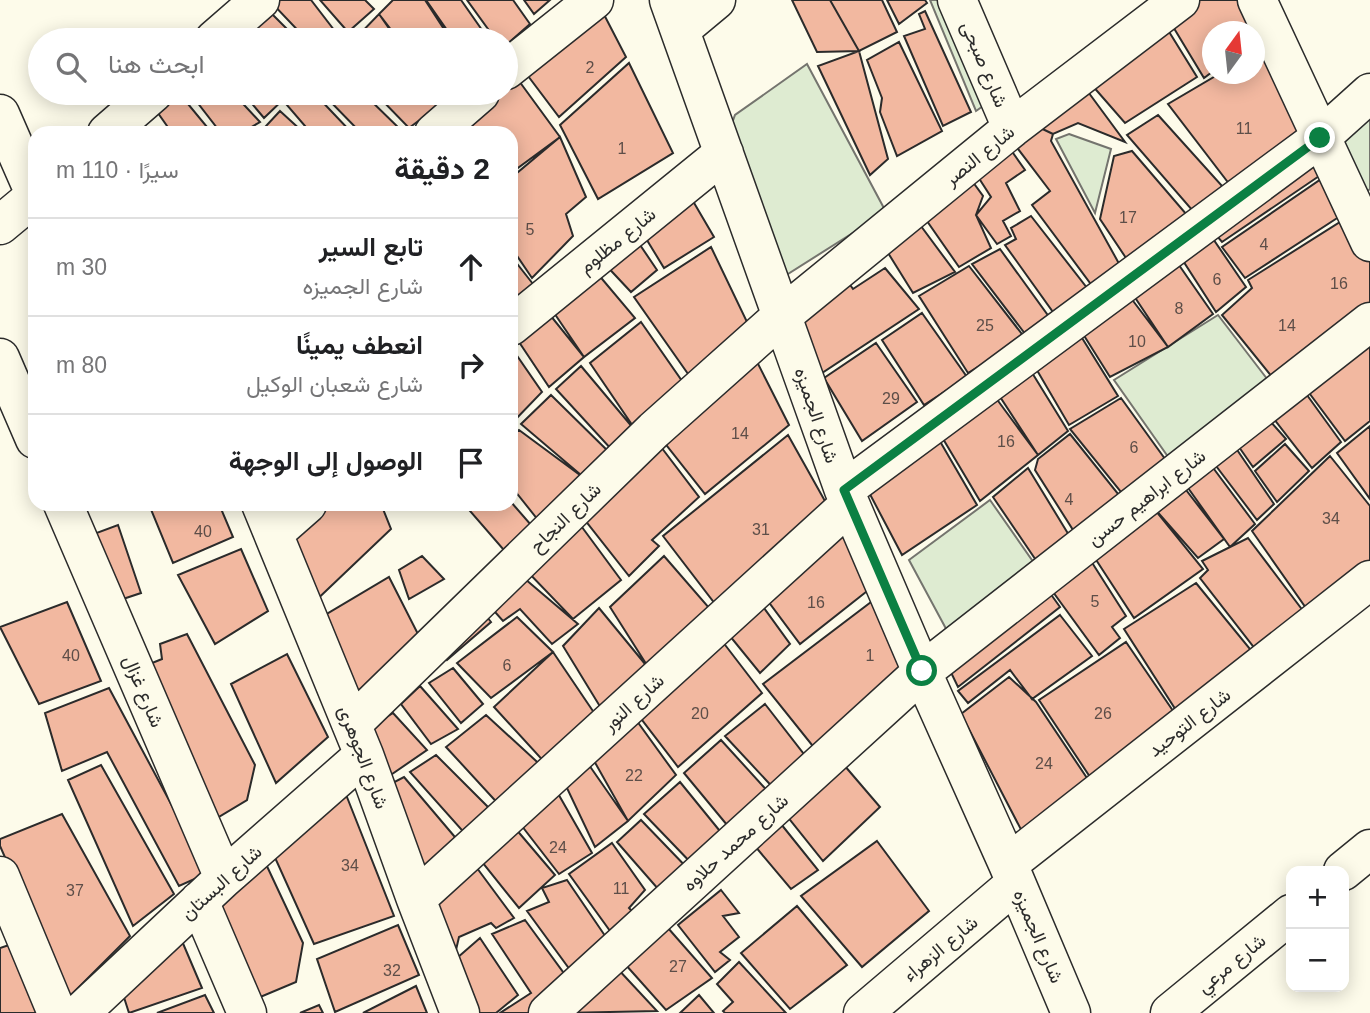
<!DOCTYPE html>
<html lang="ar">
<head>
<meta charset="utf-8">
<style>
	:root { --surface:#fff; --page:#f2f2f2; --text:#202124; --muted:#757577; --line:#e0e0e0 }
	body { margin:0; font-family:Helvetica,Vazirmatn,sans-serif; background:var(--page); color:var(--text); direction:rtl }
	.controls { position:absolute; right:21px; bottom:21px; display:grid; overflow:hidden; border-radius:14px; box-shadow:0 4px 18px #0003 }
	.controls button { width:63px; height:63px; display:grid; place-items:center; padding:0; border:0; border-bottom:2px solid var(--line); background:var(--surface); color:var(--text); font:35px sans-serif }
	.compass { position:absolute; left:1202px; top:21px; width:63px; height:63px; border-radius:50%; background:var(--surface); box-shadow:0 4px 18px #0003; rotate:15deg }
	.stop { position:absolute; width:21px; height:21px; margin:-16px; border:5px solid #0b8043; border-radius:50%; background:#fff }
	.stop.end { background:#0b8043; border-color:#fff; box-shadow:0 2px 7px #0008 }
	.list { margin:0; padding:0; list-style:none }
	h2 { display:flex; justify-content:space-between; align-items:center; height:91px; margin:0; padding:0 28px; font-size:30px }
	h2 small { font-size:23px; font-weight:400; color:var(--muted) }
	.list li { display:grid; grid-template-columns:46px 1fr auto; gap:21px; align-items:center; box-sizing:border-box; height:98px; padding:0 28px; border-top:2px solid var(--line) }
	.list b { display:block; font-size:26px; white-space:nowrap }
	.list p { margin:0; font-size:23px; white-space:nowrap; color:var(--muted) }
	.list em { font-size:23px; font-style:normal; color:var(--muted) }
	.icon { flex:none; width:38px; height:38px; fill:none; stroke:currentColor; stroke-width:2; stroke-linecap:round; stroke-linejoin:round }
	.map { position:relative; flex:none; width:1370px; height:1013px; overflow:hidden; direction:ltr }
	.search { position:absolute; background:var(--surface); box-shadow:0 4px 18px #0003; left:28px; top:28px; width:490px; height:77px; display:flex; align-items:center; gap:18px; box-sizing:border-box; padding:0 24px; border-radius:38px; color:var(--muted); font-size:26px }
	.panel { position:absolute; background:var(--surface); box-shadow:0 4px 18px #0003; left:28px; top:126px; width:490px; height:385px; border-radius:21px; direction:rtl }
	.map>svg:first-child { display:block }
	.green { fill:#deebd1; stroke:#74746e; stroke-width:2 }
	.building { fill:#f2b8a0; stroke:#2b2b2b; stroke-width:2 }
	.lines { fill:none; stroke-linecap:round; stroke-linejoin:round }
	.minor-casing { stroke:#2b2b2b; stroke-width:41 }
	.minor { stroke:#fdfbea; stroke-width:38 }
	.route { stroke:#0b8043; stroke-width:9 }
	.labels { text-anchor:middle; stroke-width:5; stroke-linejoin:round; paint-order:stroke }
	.number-label { font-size:16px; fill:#5d4e48 }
	.street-label { font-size:19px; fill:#2b2b2b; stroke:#fdfbea }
</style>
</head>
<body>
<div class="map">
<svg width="1370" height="1013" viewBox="0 0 1370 1013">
	<rect width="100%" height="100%" fill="#fdfbea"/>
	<path class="green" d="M930,0H950L993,99L976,111Z
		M807,64L886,212L780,279L727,137L735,115Z
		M1370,107V189L1358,198L1331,141Z
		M1069,134L1111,149L1095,213L1056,139Z
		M1218,315L1271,384L1176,468L1114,380Z
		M990,500L1041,573L951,638L909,560Z"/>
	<path class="building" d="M269,0H311L341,39L307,40Z
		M320,0H365L374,9L348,32Z
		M393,0H425L451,40H399L379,14Z
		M426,0H461L489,40H454Z
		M467,0H513L530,24L506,45V40H496Z
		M524,0H550L534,14Z
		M792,0H830L859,51L817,52Z
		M830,0H882L897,32L859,51Z
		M887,0H925L927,3L899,24Z
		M1196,0H1246L1263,38L1254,44V32H1212V72L1204,78L1169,20Z
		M597,1L626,57L559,117L519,64Z
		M263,5L298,40H257L240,19Z
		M925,11L971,112L943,126L904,36L925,29L919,14Z
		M379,14L397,40H354Z
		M1163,22L1197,77L1125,123L1091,84Z
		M899,42L942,131L897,156L880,112L882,98L867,60Z
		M1261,49L1309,139L1230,185L1168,104L1219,74H1254V52Z
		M859,51L888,159L870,175L818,66Z
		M629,63L673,153L598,199L560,125Z
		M511,70L560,137L511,173V133H454L486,93H506V75Z
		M1083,85L1125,142L1078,123L1053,134L1032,124Z
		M150,93H179L212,133H172L146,96Z
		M190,93H233L260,122L241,133H221Z
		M243,93H288L289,94L264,118Z
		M314,93L352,133H311L286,104Z
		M322,93H363L404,133H361Z
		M375,93H433L441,104L409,128Z
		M280,111L304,133H272L266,126Z
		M1158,115L1232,197L1199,218L1127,135Z
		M1032,124L1053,134L1051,141L1122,269L1096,291L1032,205L1050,191L1012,141Z
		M560,137L586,197L566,214L573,236L532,278L511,247V178Z
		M1006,143L1025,170L1006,183L1020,211L1003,221L1011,236L997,244L976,215L991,197L973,169Z
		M1317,146L1328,170L1222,242L1210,228Z
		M1132,151L1193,222L1128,261L1100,219L1114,156Z
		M967,174L983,196L976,215L991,248L959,267L920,211Z
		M1327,175L1348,211L1245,278L1222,247Z
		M690,196L714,237L664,268L642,232Z
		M1031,216L1091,293L1058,319L1005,245L1016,239L1011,228Z
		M1348,217L1370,260V312L1277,383L1222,315L1252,288L1248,280Z
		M915,218L955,272L913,293L880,240Z
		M1207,230L1246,287L1216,312L1178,253Z
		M634,236L657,270L631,292L602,261Z
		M711,247L748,324L693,381L634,297Z
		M1000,249L1052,321L1026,335L972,264Z
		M1172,255L1213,314L1168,347L1128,287Z
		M511,256L533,284L511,302Z
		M969,266L1025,338L968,373L919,296Z
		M592,267L635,318L584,357L548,304Z
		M885,268L919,309L822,373L793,310L841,272L853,289Z
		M1124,289L1168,347L1110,377L1078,326Z
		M542,305L584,357L549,387L511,330Z
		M922,313L967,377L924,405L882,340Z
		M641,322L682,381L639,435L590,363Z
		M1074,325L1118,396L1069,425L1031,360Z
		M1370,327V421L1345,441L1301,382Z
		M876,343L917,402L862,441L824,378Z
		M511,347L542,392L512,423L511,422Z
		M751,350L789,425L705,494L660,437Z
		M1026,363L1068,431L1038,455L993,386Z
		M581,366L639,435L612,450L556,389Z
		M1299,384L1341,442L1312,468L1267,410Z
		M990,390L1038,455L980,501L936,427Z
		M551,395L616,459L588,481L521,424Z
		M1121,398L1173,470L1129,502L1070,429Z
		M1262,412L1286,439L1253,467L1232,437Z
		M1370,426V499L1337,453Z
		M519,430L588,481L546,530L511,486V436Z
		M934,431L977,505L902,555L863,481Z
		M1070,434L1127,505L1080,541L1035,470L1038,459Z
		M788,435L830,510L719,609L663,536Z
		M1231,441L1274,504L1257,520L1210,458Z
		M658,443L699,497L652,540L659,546L629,576L581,515Z
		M1285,444L1309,471L1277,502L1255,471Z
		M1330,456L1370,506V571L1313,618L1252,531Z
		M1205,457L1255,524L1230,547L1181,478Z
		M1028,468L1075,545L1044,572L993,497Z
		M1176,477L1224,539L1198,558L1147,500Z
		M1147,500L1203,569L1134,618L1089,549Z
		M511,502L538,533L510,557L464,504H511Z
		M156,504H219L233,537L173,563L150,507Z
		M310,504H381L391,529L308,608L276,536Z
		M576,519L621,580L573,619L524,568Z
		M118,525L141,593L117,601L91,535Z
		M842,530L871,588L800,644L762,593Z
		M1248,538L1310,620L1263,659L1200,578L1208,570L1202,561Z
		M241,549L268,611L215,644L178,575Z
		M1084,550L1126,616L1112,627L1120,638L1099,655L1045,581Z
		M422,556L444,579L409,599L399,570Z
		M664,556L717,617L650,670L610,607Z
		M518,573L578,624L552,644L520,609L503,621L487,603Z
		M389,577L420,638L351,700L315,621Z
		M1042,582L1060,607L958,687L944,658Z
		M1196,583L1259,660L1181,718L1124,629Z
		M756,597L790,644L760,673L725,630Z
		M875,599L911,668L816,750L763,684Z
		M67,602L101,681L39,704L0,627Z
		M599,608L650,670L604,713L563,646Z
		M483,612L491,622L447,660L441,650Z
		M1060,615L1092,656L1032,699L1010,670L968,703L958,691Z
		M517,617L553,652L491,698L457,663Z
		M187,634L255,765L247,800L212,821L147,665L162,659L160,644Z
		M719,637L762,693L678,767L636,712Z
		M1126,642L1182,724L1098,789L1039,700Z
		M553,652L599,720L548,766L494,707Z
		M287,654L328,737L276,783L231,684Z
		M453,668L483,704L461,723L429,683Z
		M1009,677L1036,702L1095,790L1028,843L961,714Z
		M420,686L458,729L431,744L401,704Z
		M109,688L208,873L179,886L107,752L62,771L45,713Z
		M765,704L810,762L779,794L725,736Z
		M393,713L427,750L382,781L364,731Z
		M486,715L547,771L503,809L446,747Z
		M634,717L676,775L628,821L593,759Z
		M721,740L772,796L732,831L684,773Z
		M436,755L496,815L468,837L410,772Z
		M101,765L174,894L133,926L68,780Z
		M589,765L628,821L595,847L566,786Z
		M844,765L880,807L823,861L787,816Z
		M404,777L460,843L419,882L381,789Z
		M680,782L728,841L697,869L644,814Z
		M343,787L394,916L314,944L272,851Z
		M556,790L592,853L559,874L518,821Z
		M62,814L130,936L67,999L0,846V839Z
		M641,820L693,874L659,890L617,842Z
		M781,824L818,870L791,889L754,845Z
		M515,828L555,875L519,908L478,857Z
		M877,841L929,911L862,967L801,896Z
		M612,843L645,890L629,908L641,921L618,942L569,874Z
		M265,862L303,943L296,982L253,1000L211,903Z
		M474,864L514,918L496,928L491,923L459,937L456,950L426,904Z
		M567,880L612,946L576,978L527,911L549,902L542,888Z
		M721,890L739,913L723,916L739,937L720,952L730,960L715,972L678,925Z
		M797,906L847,965L790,1009L741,953Z
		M525,920L571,983L539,1013H500L531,993L492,934Z
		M398,925L419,975L335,1012L317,959Z
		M668,928L712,978L666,1010L625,964Z
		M179,934L202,988L129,1013L121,988Z
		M480,938L518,995L496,1013H469L449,965Z
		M9,945L42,1013H0V948Z
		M739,962L786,1013H725L723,1011L733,1002L717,984Z
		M616,967L657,1011L562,1013Z
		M416,986L427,1013H363Z
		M205,995L214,1013H157Z
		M699,995L714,1013H680Z
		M319,1005L323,1013H300Z"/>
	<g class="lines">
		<g class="minor-casing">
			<path id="minor" d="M669,0L844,490L922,672L1008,864L1071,1013
				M957,0L1012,128
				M1257,0L1370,242
				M680,30L716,0
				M214,40L260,0
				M506,70L594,0
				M0,114L35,194
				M107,133L153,93
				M434,133L480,93
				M0,225L35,196
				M511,326L724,153
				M0,358L35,439
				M844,490L1320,138L1370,93
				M63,504L224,878
				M261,504L364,755L416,899L460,1013
				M274,533L307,504
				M352,724L654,430L783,315L1012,128L1180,0
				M1008,864L1370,580
				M1343,871L1370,849
				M0,876L57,1013
				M416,899L850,504
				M199,901L247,1013
				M80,1013L224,878L364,755
				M548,1013L922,672L1370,322
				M863,1013L1016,883
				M1170,1013L1291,914"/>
		</g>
		<use href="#minor" class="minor"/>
	</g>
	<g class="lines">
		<path class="route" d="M922,671L844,490L1320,138"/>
	</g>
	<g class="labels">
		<g class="number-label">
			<text x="590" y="73">2</text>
			<text x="1244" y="134">11</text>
			<text x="622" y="154">1</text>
			<text x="1128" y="223">17</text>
			<text x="530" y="235">5</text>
			<text x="1264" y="250">4</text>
			<text x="1217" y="285">6</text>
			<text x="1339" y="289">16</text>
			<text x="1179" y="314">8</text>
			<text x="985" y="331">25</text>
			<text x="1287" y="331">14</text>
			<text x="1137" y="347">10</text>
			<text x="891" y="404">29</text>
			<text x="740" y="439">14</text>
			<text x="1006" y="447">16</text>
			<text x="1134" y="453">6</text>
			<text x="1069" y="505">4</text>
			<text x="1331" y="524">34</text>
			<text x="761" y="535">31</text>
			<text x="203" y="537">40</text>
			<text x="1095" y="607">5</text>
			<text x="816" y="608">16</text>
			<text x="71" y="661">40</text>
			<text x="870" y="661">1</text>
			<text x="507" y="671">6</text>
			<text x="700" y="719">20</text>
			<text x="1103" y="719">26</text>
			<text x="1044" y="769">24</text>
			<text x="634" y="781">22</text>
			<text x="558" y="853">24</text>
			<text x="350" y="871">34</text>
			<text x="621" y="894">11</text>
			<text x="75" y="896">37</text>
			<text x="678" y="972">27</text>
			<text x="392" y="976">32</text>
		</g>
		<g class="street-label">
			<text transform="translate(985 64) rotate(67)" y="7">شارع صبحى</text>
			<text transform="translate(979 155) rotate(-39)" y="7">شارع النصر</text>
			<text transform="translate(617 240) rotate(-39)" y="7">شارع مظلوم</text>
			<text transform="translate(817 415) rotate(71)" y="7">شارع الجميزه</text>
			<text transform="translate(1146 497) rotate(-38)" y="7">شارع ابراهيم حسن</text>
			<text transform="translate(565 517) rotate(-44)" y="7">شارع النجاح</text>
			<text transform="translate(144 691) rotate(67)" y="7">شارع غزال</text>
			<text transform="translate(633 702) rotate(-42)" y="7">شارع النور</text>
			<text transform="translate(1189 722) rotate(-38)" y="7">شارع التوحيد</text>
			<text transform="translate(364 757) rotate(69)" y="7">شارع الجوهرى</text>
			<text transform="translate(735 842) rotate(-42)" y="7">شارع محمد حلاوه</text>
			<text transform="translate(221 882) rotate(-42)" y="7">شارع البستان</text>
			<text transform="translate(1039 936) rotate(67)" y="7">شارع الجميزه</text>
			<text transform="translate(940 948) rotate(-40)" y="7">شارع الزهراء</text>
			<text transform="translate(1231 963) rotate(-39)" y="7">شارع مرعي</text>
		</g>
	</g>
</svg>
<div class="controls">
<button>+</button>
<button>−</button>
</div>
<svg class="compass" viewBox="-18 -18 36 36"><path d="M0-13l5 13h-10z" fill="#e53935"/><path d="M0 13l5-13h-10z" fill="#757577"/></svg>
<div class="stop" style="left:922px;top:671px"></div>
<div class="stop end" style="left:1320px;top:138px"></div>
<div class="search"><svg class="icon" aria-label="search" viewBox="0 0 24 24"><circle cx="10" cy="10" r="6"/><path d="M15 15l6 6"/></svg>ابحث هنا</div>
<section class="panel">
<h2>2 دقيقة<small>سيرًا · 110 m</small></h2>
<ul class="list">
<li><svg class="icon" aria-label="ahead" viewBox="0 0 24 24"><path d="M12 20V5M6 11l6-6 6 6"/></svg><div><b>تابع السير</b><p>شارع الجميزه</p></div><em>30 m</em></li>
<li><svg class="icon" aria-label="right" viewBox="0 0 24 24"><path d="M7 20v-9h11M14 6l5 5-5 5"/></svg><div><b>انعطف يمينًا</b><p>شارع شعبان الوكيل</p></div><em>80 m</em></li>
<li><svg class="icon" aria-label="arrive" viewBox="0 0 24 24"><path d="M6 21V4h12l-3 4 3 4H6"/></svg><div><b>الوصول إلى الوجهة</b></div></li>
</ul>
</section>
</div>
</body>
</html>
